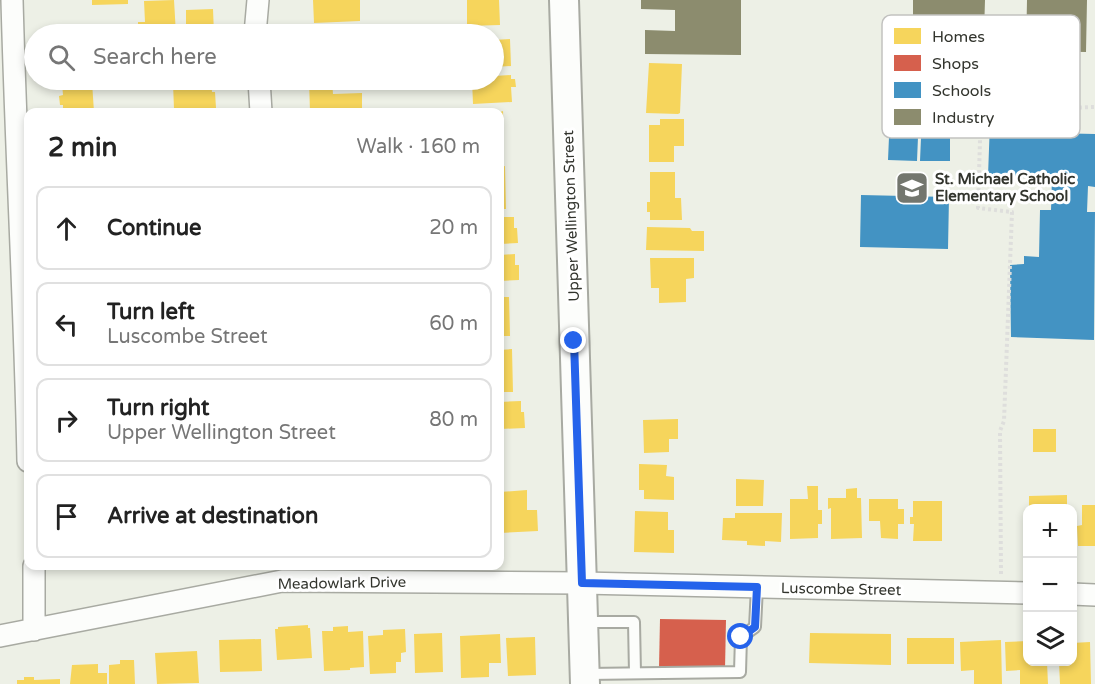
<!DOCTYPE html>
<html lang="en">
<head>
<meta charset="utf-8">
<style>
	:root { --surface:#fff; --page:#f6f6f6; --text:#222; --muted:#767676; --line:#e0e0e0 }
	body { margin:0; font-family:"Varela Round",sans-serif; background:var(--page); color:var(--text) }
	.controls { position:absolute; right:18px; bottom:18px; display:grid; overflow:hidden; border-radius:12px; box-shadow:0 3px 9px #0003 }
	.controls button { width:54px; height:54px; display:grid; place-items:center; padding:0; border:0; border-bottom:2px solid var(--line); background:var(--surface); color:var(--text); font:30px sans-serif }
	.stop { position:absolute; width:18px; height:18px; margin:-14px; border:4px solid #2563eb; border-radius:50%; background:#fff }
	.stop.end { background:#2563eb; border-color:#fff; box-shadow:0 2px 6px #0008 }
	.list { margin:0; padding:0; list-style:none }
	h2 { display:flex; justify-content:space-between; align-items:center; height:78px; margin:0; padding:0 24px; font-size:26px }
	h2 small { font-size:20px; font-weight:400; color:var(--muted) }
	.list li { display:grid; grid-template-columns:39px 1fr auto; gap:18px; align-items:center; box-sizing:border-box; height:84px; margin:0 12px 12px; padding:0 12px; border:2px solid var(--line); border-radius:12px }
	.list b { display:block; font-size:22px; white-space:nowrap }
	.list p { margin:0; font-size:20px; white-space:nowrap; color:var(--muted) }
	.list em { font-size:20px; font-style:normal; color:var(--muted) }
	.icon { flex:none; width:33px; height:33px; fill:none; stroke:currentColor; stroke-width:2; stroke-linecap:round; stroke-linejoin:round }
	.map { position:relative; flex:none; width:1095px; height:684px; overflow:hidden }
	.search { position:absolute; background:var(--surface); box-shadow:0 3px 9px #0003; left:24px; top:24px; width:480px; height:66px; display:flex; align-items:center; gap:15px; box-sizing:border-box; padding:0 21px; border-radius:33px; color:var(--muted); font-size:22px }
	.panel { position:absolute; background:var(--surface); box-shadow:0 3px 9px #0003; left:24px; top:108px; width:480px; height:462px; border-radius:12px }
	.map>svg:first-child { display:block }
	.homes { fill:#f6d55c }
	.shops { fill:#d6604d }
	.schools { fill:#4393c3 }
	.industry { fill:#8c8c6e }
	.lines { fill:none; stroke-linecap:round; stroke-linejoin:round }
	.lane-casing { stroke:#a8aaa2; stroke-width:14 }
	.street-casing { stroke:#a8aaa2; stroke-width:24 }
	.secondary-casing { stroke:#a8aaa2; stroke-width:32 }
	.path { stroke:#dededc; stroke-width:4; stroke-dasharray:3 3; stroke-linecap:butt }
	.lane { stroke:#fcfdfb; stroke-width:10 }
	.street { stroke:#fcfdfb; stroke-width:21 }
	.secondary { stroke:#fcfdfb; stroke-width:28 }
	.route { stroke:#2563eb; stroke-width:8 }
	.labels { text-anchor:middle; stroke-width:6; stroke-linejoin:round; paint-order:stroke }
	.poi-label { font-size:15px; font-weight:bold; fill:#32342d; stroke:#fff; text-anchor:start }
	.street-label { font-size:15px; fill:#32342d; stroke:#fff }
	.key { fill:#fff; stroke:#c2c2c0; stroke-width:1.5 }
	.key-label { font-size:16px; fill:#32342d }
</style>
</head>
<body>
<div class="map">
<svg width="1095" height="684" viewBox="0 0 1095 684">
	<rect width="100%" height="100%" fill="#edf0e6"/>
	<path class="homes" d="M92,0H128V4L92,5Z
		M174,0L176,34H138V22H145L144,1Z
		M313,0H360V21L314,23Z
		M467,0H499L500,25L467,26Z
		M213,9L214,34H186V10Z
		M510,39L511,66L494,67V40Z
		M649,63L682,64L680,113L678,114L646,113Z
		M511,75V79H515L516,87H511L512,102L473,104L472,80H494V76Z
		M309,80H332L333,94L362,93V112H310Z
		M211,81L212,92H215L216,108L174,109L173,83Z
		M92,82L94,112H63V105H60L59,96L63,95L62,83Z
		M503,111L504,154H500V112Z
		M660,119H684V146H674V162H649V125H660Z
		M505,166L506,209H500V167Z
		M650,172H675V198H681L682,220H650V212H647V202H650Z
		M500,217H514V228H517L518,243L500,244Z
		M647,227L690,228L692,231H704V251L646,250Z
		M515,254V265H519V280L500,281V255Z
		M650,258H694V278L686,279V302L659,303V288H651Z
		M500,297H509L510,336H500Z
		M512,349L513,392H500V350Z
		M521,401V412H524L525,428L500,429V402Z
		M678,419V439H669V452L644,453L643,420Z
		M1033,429H1056V452H1033Z
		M639,464L667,465L666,476L674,477V500L644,499V490H639Z
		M736,479L764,480L763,506H736Z
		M807,486H818V510H822V524H818V538L790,539V499H808Z
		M857,488V498H861L862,538L831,539V508L828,509V498H846V489Z
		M527,490V510H537L538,531L500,533V492Z
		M1067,495V508H1029V496Z
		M869,499H898V509H904V524H898V539L881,538L880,521H869Z
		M913,501H942V541H913L914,524H910V517H913Z
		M1082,505H1095V546H1078L1077,526L1082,525Z
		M635,511L668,512V530H674V553L634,552Z
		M735,513H782L781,542L765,541V546L747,545V541L722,540L723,518H735Z
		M308,625V628H310L312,658L277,660L275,629H278V627Z
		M348,626V632L363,631L364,667L350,668V670L324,671L322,631H333V627Z
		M405,629L406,652L401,653V662H396V673L370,674L368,636L383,635V630Z
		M442,633L443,672L415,673L414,634Z
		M810,633L891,634V665L809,663Z
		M500,634L501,663H489V677L461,678L460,636Z
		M535,637L536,675L508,676L506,638Z
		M907,638H954V664H907Z
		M261,639L262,671L220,672L219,640Z
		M1001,640L1002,684H974V670L961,671L960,642Z
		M1028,641V662H1047L1048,684H1020V670L1006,671L1005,642Z
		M1090,642L1091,684H1060L1059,662H1072V643Z
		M197,651L199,683L157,684L155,653Z
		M120,660H134L135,684H109V665L120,664Z
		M98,664V673H107V684H70L72,665Z
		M24,677H34V680L60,679V684H17V680H24Z"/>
	<path class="shops" d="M660,619L726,620L725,669L659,668Z"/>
	<path class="schools" d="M990,122L1050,124V133L1095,134V187L1088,186L1087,212H1095L1094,340L1011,337L1010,265L1024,264V256L1039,257L1040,210H1051L1052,178L988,176Z
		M889,137H918L917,161L888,160Z
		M921,138H950V161H920Z
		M861,195L949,197L948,249L860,247Z"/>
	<path class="industry" d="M641,0H741V55L645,54V30L675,31V10L641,9Z
		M913,0H985L984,33L913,31Z
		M1027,0H1087L1086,52L1026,51Z"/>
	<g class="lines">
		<g class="lane-casing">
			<path id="lane" d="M584,622H634L635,673
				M587,674L740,672L741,637L755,627L757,587"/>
		</g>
		<g class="street-casing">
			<path id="street" d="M12,0C16,154 25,307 28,461
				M255,34L258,0
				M259,80L261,112
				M34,566V630
				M1072,594L1095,595
				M0,636L282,581L582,583L1028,593"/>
		</g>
		<g class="secondary-casing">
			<path id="secondary" d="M564,0L585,684"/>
		</g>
		<path class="path" d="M1061,108L1095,107
			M1001,574L1000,431L1004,421L1012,212L978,208L981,106L1061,108L1062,133"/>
		<use href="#lane" class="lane"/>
		<use href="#street" class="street"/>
		<use href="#secondary" class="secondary"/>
	</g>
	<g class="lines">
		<path class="route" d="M574,341L582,583L757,587L755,627L741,637"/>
	</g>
	<defs>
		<g id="school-square" transform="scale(1.725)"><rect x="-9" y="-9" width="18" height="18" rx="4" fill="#73766e" stroke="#fff"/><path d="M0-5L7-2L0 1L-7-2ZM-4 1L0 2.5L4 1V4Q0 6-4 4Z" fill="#fff"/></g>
	</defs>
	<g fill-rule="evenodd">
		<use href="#school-square" x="912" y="188"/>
	</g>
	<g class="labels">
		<g class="poi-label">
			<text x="935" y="184">St. Michael Catholic<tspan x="935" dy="17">Elementary School</tspan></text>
		</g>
		<g class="street-label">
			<text transform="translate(571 216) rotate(-92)" y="5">Upper Wellington Street</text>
			<text transform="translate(342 583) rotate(-1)" y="5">Meadowlark Drive</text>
			<text transform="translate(841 589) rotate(1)" y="5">Luscombe Street</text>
		</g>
	</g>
	<rect x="882" y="15" width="198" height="123" rx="9" class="key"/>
	<rect x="894" y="28" width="27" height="16" fill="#f6d55c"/>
	<rect x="894" y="55" width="27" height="16" fill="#d6604d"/>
	<rect x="894" y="82" width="27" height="16" fill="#4393c3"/>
	<rect x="894" y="109" width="27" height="16" fill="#8c8c6e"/>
	<g class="key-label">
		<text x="932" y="42">Homes</text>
		<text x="932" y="69">Shops</text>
		<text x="932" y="96">Schools</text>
		<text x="932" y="123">Industry</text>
	</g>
</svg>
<div class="controls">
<button>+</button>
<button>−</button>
<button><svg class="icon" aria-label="layers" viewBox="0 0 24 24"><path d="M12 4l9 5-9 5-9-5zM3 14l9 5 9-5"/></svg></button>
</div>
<div class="stop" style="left:741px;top:637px"></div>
<div class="stop end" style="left:574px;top:341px"></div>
<div class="search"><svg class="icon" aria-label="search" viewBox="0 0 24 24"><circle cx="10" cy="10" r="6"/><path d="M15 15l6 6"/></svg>Search here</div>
<section class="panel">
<h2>2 min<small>Walk · 160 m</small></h2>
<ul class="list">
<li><svg class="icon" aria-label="ahead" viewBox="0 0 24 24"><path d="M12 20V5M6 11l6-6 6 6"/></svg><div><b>Continue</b></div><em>20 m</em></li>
<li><svg class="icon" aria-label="left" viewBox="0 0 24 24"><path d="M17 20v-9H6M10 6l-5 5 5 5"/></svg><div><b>Turn left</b><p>Luscombe Street</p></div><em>60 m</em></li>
<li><svg class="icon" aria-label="right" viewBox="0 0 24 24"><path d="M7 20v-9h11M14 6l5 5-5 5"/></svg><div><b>Turn right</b><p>Upper Wellington Street</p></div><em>80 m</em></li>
<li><svg class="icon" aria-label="arrive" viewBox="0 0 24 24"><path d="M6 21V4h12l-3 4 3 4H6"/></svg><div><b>Arrive at destination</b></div></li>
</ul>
</section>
</div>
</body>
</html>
